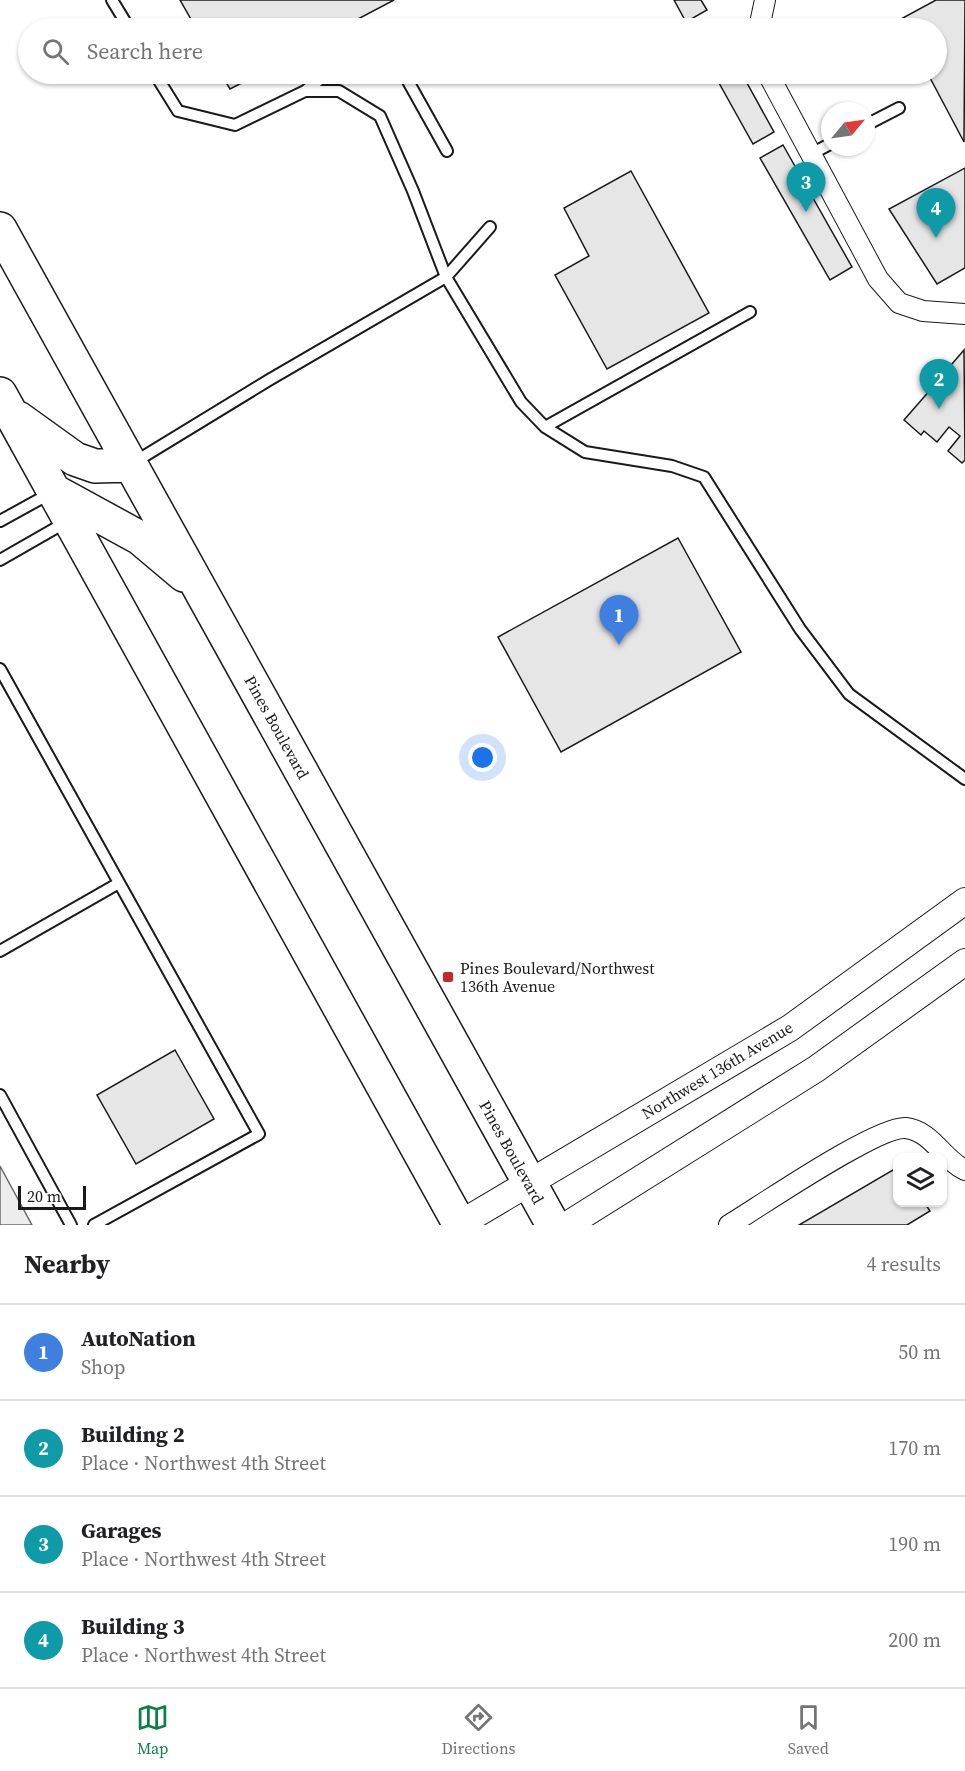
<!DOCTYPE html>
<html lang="en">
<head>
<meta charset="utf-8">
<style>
	:root { --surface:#fff; --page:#f2f2f2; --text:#202124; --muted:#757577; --line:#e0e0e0; --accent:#0b8043 }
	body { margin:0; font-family:"Source Serif 4",serif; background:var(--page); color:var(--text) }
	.controls { position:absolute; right:18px; bottom:18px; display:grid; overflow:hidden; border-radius:12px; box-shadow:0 2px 4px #0004 }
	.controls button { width:54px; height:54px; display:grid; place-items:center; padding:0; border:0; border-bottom:2px solid var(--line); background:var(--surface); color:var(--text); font:30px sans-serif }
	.compass { position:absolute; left:821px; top:102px; width:54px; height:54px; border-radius:50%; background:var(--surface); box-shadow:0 2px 4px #0004; rotate:61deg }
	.scale { position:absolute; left:18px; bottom:15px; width:68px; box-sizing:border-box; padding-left:6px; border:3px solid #1a1a1a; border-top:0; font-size:16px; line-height:21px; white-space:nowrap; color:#1a1a1a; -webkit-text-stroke:4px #fff; paint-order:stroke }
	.you { position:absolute; left:483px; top:758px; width:21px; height:21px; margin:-15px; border:4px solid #fff; border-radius:50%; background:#1a73e8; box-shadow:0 0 0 9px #1a73e833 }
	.badge { display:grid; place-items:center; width:39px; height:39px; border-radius:50%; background:var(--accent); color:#fff; font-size:20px; font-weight:700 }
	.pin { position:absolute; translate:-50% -50px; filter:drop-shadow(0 2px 3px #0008) }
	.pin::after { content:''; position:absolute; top:32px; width:21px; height:18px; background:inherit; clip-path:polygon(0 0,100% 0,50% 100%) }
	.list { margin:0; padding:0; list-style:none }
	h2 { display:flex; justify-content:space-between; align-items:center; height:78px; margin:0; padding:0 24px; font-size:26px }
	h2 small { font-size:20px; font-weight:400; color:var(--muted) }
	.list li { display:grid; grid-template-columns:39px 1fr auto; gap:18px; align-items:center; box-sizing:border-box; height:96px; padding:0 24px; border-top:2px solid var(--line) }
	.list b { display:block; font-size:22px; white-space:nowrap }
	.list p { margin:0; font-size:20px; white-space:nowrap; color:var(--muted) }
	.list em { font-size:20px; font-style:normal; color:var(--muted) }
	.icon { flex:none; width:33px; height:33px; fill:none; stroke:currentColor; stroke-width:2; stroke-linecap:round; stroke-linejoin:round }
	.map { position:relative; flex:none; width:965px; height:1225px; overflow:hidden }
	.search { position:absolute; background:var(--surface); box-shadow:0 2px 4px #0004; left:18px; right:18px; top:18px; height:66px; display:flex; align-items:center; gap:15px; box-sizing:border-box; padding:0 21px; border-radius:33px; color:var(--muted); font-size:22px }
	.sheet { height:462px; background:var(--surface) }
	nav { display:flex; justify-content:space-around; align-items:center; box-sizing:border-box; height:84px; border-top:2px solid var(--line); background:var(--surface); font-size:16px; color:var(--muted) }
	nav a { display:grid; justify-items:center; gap:3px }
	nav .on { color:var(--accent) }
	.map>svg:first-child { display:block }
	.built { fill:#ededed; stroke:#6a6a6a; stroke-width:1.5 }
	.building { fill:#e6e6e6; stroke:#1a1a1a; stroke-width:1.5 }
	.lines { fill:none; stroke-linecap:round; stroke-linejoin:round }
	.service-casing { stroke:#1a1a1a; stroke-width:14 }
	.minor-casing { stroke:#1a1a1a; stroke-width:22 }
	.tertiary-casing { stroke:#1a1a1a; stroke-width:28 }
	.trunk-casing { stroke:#1a1a1a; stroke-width:36 }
	.service { stroke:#fff; stroke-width:10 }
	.minor { stroke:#fff; stroke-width:20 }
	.tertiary { stroke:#fff; stroke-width:26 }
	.trunk { stroke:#fff; stroke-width:33 }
	.poi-dot { fill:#c62828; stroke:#fff; stroke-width:2 }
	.labels { text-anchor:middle; stroke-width:4.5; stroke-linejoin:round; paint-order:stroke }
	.street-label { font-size:16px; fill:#1a1a1a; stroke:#fff }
	.poi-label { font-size:16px; fill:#1a1a1a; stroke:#fff; text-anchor:start }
</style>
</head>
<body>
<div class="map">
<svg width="965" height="1225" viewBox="0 0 965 1225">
	<rect width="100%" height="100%" fill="#fff"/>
	<path class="built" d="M0,1166L32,1225H0Z"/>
	<path class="building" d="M180,0H394L341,28H196Z
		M674,0H701L707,10L686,22Z
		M936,0H965L964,142L928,74H936V28H904L899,20Z
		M714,23L717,28H704Z
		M221,74H259L230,89Z
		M714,74H742L774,132L753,144Z
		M783,145L852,267L830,280L760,158Z
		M965,168V268L937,284L889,209Z
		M631,171L709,313L607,369L555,275L589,256L564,208Z
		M964,350L965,460L962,463L948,451L960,436L949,427L937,442L924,431L921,435L904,420L931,389L943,399L951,389L939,379Z
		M678,538L741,652L561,752L498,637Z
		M175,1050L214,1119L136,1164L97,1095Z
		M898,1167V1202H924L930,1211L907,1225H799Z"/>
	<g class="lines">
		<g class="service-casing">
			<path id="service" d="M112,0L129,28
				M155,74L178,111L235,125L305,91H339L380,116L413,191L446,277L521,402L545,427L585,452L672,466L704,477L800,629L849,694L965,779
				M404,74L447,151
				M305,91L327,74
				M866,125L899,108
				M813,153L830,144
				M545,427L750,312
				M133,463L269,380L446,277L490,227
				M0,521L51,493
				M0,560L68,521
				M0,669L259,1134L94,1225
				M0,951L119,883
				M0,1095L71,1225"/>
		</g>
		<g class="minor-casing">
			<path id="minor" d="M759,28L765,0
				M768,74L878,279L899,303L923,311L965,314
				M729,1225C759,1207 878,1125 906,1128C932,1131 943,1160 965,1170"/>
		</g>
		<g class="tertiary-casing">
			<path id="tertiary" d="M458,1225L790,1028L965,901
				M567,1225L816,1069L965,962"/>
		</g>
		<g class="trunk-casing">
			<path id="trunk" d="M0,229L553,1225
				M0,394L460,1225
				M18,418L75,459L95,466L131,465
				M54,491L140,538L184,575"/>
		</g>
		<use href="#service" class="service"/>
		<use href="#minor" class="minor"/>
		<use href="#tertiary" class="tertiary"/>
		<use href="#trunk" class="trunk"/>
	</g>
	<rect class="poi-dot" x="442" y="971" width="12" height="12" rx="3"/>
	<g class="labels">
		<g class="street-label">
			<text transform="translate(277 727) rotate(61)" y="6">Pines Boulevard</text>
			<text transform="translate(717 1070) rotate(-31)" y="6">Northwest 136th Avenue</text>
			<text transform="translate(512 1152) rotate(61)" y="6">Pines Boulevard</text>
		</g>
		<g class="poi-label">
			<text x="460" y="974">Pines Boulevard/Northwest<tspan x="460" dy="18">136th Avenue</tspan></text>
		</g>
	</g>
</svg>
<div class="controls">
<button><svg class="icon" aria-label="layers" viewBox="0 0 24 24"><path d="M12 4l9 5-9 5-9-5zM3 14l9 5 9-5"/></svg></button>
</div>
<svg class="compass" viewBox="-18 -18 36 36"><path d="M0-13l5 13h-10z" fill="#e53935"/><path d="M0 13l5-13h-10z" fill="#757577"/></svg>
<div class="scale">20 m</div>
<div class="you"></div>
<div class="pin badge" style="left:619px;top:645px;background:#3f7fe0">1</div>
<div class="pin badge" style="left:939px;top:409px;background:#0f9aa8">2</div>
<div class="pin badge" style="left:806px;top:212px;background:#0f9aa8">3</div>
<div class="pin badge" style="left:936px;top:238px;background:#0f9aa8">4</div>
<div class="search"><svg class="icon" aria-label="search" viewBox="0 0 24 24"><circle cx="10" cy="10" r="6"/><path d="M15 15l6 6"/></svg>Search here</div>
</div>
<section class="sheet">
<h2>Nearby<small>4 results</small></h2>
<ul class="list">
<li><span class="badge" style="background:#3f7fe0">1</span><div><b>AutoNation</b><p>Shop</p></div><em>50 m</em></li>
<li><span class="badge" style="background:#0f9aa8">2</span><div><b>Building 2</b><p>Place · Northwest 4th Street</p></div><em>170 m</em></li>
<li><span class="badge" style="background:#0f9aa8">3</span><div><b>Garages</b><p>Place · Northwest 4th Street</p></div><em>190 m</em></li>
<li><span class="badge" style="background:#0f9aa8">4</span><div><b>Building 3</b><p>Place · Northwest 4th Street</p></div><em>200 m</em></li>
</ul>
</section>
<nav>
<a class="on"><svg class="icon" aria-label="map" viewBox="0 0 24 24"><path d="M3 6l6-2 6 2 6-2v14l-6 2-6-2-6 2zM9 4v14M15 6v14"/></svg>Map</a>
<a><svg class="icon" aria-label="directions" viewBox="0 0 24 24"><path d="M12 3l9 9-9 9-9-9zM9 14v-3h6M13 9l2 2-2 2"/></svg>Directions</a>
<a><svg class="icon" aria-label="saved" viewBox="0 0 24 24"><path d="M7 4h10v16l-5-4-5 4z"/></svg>Saved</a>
</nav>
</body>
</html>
